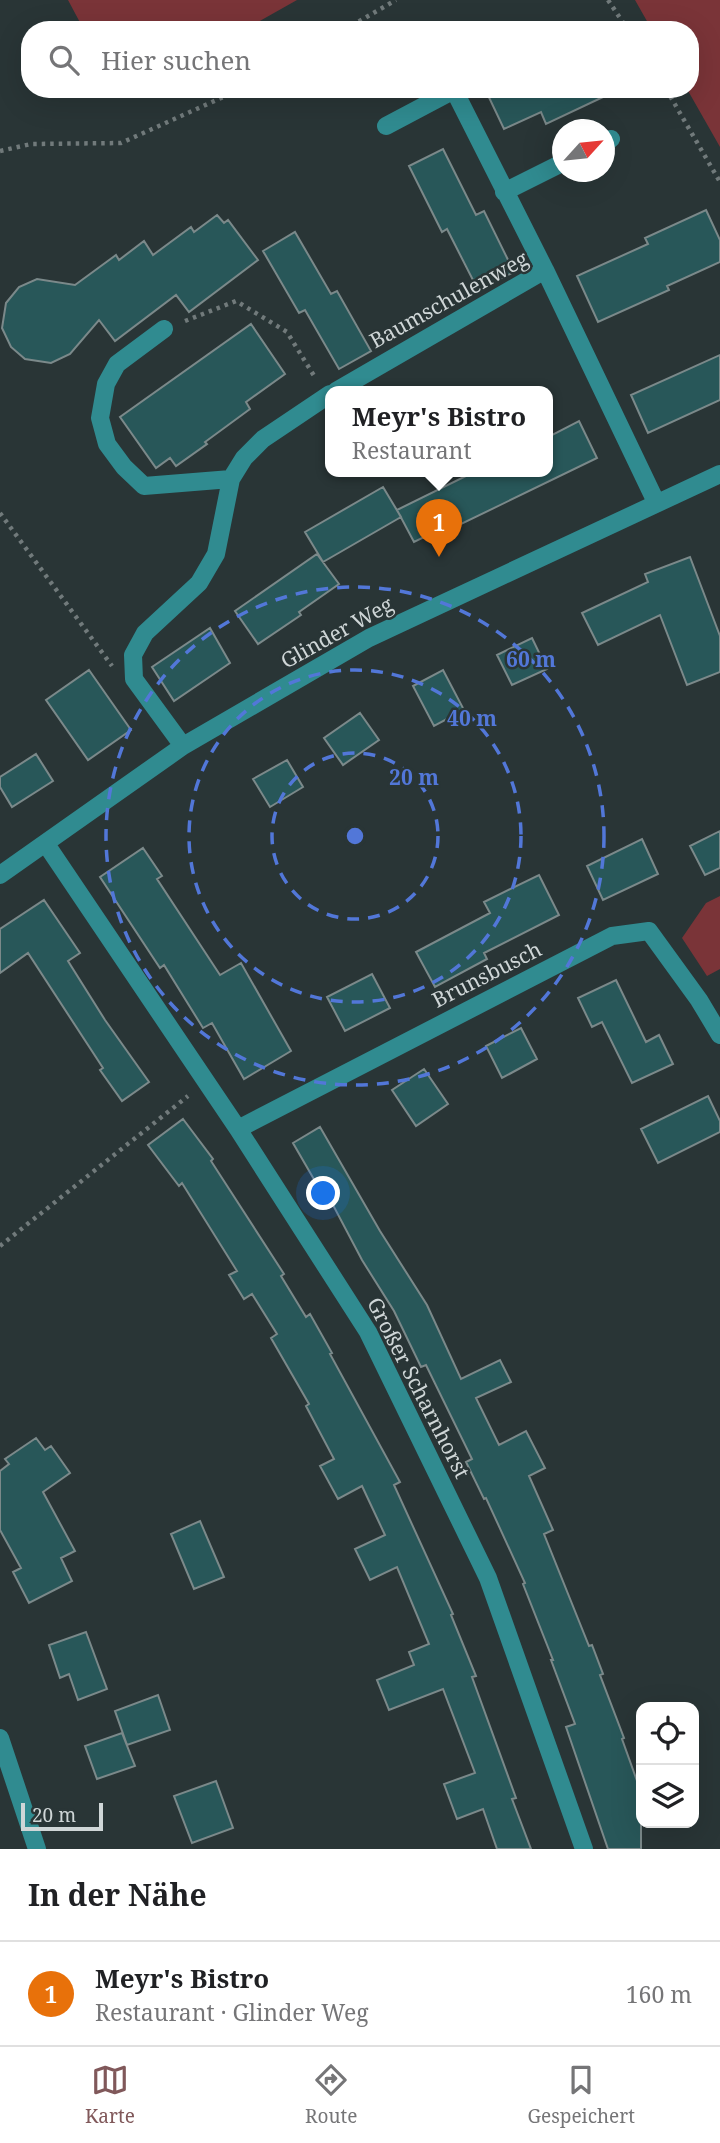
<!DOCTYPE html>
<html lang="de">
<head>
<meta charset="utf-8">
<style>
	:root { --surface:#fff; --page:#f2f2f2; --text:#202124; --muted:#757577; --line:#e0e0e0; --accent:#80585a }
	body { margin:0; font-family:"Noto Serif",serif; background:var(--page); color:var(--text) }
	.controls { position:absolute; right:21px; bottom:21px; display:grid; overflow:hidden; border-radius:14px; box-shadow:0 7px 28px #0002 }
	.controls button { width:63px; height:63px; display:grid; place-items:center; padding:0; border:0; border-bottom:2px solid var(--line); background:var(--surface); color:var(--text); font:35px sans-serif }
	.compass { position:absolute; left:552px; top:119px; width:63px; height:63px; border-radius:50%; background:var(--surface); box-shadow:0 7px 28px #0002; rotate:63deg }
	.scale { position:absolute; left:21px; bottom:18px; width:82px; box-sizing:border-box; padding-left:7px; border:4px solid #cfd6d7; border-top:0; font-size:19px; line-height:24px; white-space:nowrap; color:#cfd6d7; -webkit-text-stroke:5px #293536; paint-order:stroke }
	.you { position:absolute; left:324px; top:1194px; width:24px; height:24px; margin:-18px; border:5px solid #fff; border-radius:50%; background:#1a73e8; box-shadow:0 0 0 10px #1a73e833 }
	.badge { display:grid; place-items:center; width:46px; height:46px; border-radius:50%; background:var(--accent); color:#fff; font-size:23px; font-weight:700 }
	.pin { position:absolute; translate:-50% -58px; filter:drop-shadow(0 2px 4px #0008) }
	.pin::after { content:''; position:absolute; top:37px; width:24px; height:21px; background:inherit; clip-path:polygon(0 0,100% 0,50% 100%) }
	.popup { position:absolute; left:325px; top:386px; width:228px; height:91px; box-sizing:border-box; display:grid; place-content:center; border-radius:14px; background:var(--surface); filter:drop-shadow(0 2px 5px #0005); font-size:23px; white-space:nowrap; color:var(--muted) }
	.popup b { font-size:26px; color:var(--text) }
	.popup::after { content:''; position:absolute; left:50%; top:100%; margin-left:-14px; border:14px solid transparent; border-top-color:var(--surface) }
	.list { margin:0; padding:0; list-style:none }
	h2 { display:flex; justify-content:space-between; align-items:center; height:91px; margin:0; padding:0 28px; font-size:30px }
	h2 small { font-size:23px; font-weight:400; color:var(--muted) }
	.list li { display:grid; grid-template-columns:46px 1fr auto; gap:21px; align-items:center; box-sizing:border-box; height:105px; padding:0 28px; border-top:2px solid var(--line) }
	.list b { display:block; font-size:26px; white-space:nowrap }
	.list p { margin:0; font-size:23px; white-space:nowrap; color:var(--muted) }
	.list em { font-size:23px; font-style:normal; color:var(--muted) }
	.icon { flex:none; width:38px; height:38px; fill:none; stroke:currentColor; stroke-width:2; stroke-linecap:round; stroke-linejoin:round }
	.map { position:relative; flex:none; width:720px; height:1849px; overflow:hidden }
	.search { position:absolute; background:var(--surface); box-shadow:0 7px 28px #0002; left:21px; right:21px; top:21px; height:77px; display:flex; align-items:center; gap:18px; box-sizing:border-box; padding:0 24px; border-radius:28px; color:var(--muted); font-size:26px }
	.sheet { height:196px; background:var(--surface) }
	nav { display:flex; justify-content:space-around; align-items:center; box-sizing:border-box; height:98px; border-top:2px solid var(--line); background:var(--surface); font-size:19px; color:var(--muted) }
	nav a { display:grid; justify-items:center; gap:4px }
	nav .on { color:var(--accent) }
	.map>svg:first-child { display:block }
	.green { fill:#7a3438 }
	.building { fill:#285759; stroke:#7b898a; stroke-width:2 }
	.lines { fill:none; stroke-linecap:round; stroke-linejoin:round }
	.path { stroke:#717a7b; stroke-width:4.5; stroke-dasharray:3.5 5; stroke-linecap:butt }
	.minor { stroke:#308b90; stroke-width:18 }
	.ring { fill:none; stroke:#5277d8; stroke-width:3.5; stroke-dasharray:12 9 }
	.labels { text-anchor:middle; stroke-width:5; stroke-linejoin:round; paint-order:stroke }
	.street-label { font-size:21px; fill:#cfd6d7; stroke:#293536 }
	.centre { fill:#5277d8; stroke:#293536; stroke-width:3.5 }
	.ring-label { font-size:21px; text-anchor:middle; font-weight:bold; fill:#5277d8; stroke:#293536; stroke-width:5; stroke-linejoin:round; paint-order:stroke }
</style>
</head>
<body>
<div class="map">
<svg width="720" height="1849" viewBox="0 0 720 1849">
	<rect width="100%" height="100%" fill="#293536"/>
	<path class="green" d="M68,0H297L244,30H84Z
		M635,0H720V147L687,89H690V30H652Z
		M720,896V969L707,976L682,938L706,903Z"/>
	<path class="building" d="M485,89H620L546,124L541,112L504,129Z
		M443,149L476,215L484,211L514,272L478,290L447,229L442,232L409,166Z
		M706,210L720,240V262L667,286L669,290L598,322L577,276L648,244L645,238Z
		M217,215L224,223L228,220L258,260L189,312L176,295L115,341L99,320L70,354L51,363L25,359L11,347L2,328L6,303L19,287L37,279L75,285L116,255L119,260L144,241L153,255L191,227L194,232Z
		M295,232L331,294L337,291L371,351L339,369L305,310L299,313L263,251Z
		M251,324L285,374L246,402L250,409L205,442L207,444L176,466L170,458L156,468L120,417Z
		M720,355V400L648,433L631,395Z
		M579,421L597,458L457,526L455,522L414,542L397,510L476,471H548V437Z
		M383,487L401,517L323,562L305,532Z
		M317,554L339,584L299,612L301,615L258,644L235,611Z
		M690,557L720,636V672L687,685L660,615L598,645L582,613L648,582L645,574Z
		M210,628L230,663L174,701L152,667Z
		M532,638L547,669L512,685L497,655Z
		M89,670L131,730L88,760L46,700Z
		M443,670L464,710L434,726L413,686Z
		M360,713L379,740L343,765L324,738Z
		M36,754L53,781L12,807L0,787V777Z
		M287,760L303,787L270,807L253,779Z
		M720,831V868L705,875L690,846Z
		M642,839L658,874L603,900L587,866Z
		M143,848L162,876L157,879L220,975L241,963L291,1051L244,1079L212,1023L203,1028L164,965L160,968L100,877Z
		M539,875L559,915L484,953L487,959L435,987L416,952L490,913L484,902Z
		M44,900L80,953L68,961L105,1020L149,1082L122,1101L100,1070L103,1068L28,953L0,973V929Z
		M372,974L390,1008L345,1031L327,997Z
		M616,980L646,1042L659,1035L673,1064L632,1083L602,1022L592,1027L578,998Z
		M521,1028L537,1059L502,1078L486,1046Z
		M424,1069L448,1104L416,1126L392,1090Z
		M708,1096L720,1121V1132L658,1163L641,1129Z
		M183,1119L213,1159L211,1161L284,1274L281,1276L306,1317L310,1314L332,1353L330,1354L400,1482L394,1485L453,1614L451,1615L476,1676L472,1677L516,1798L512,1799L531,1849H497L483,1809L457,1819L444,1784L475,1773L443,1689L389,1710L377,1680L414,1665L409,1652L429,1644L397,1567L370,1580L355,1549L385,1535L362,1486L338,1499L320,1466L334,1459L306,1406L309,1404L271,1338L277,1334L252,1294L244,1299L229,1275L237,1271L182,1183L179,1186L148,1145Z
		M320,1127L380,1231L427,1305L461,1379L500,1360L511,1382L476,1398L499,1445L526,1431L545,1468L529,1476L553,1530L544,1534L589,1646L592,1645L603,1674L600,1675L624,1738L622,1739L641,1792V1849H608L566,1727L575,1724L551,1660H553L523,1584L525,1583L486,1498L484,1499L466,1462L472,1459L426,1365L421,1367L394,1311L362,1260L323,1186L319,1188L293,1143Z
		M36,1438L45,1450L51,1446L70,1473L43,1492L75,1551L61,1558L72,1581L29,1603L13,1572L21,1568L0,1530V1471L9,1464L5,1459Z
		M200,1521L224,1577L194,1589L171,1534Z
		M86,1632L107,1689L78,1700L69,1674L60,1678L49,1645Z
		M158,1695L170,1730L127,1745L115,1711Z
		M122,1733L135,1766L97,1779L85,1746Z
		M216,1781L233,1828L192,1843L174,1796Z"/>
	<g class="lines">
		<path class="path" d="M608,0L628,30
			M344,30L396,0
			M666,89L720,182
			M0,151L31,144L121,143L241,89
			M185,321L236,301L287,332L316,379
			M0,513L112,666
			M0,1246L188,1096"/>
		<path class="minor" d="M386,126L454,90L545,270
			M604,143L611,139
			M504,192L562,163
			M164,329L117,364L106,384L100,418L107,444L124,467L144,486L231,479
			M336,391L545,270L656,502
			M183,746L134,679L133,655L145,633L199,583L216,554L231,479L244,458L263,439L330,394
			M46,844L238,1129L368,1332L488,1578L584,1849
			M0,875L183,746L369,638L720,474
			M238,1129L612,936L649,931L699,1000L720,1035
			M0,1738L37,1849"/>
	</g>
	<g class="ring">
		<circle cx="355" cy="836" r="83"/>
		<circle cx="355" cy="836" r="166"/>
		<circle cx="355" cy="836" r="249"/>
	</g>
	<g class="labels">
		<g class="street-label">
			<text transform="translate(449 300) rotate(-29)" y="7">Baumschulenweg</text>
			<text transform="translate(337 633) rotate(-29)" y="7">Glinder Weg</text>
			<text transform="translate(487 975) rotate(-27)" y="7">Brunsbusch</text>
			<text transform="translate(418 1388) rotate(63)" y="7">Großer Scharnhorst</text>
		</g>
	</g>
	<circle cx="355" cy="836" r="10" class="centre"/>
	<g class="ring-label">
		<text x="531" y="667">60 m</text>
		<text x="472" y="726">40 m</text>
		<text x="414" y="785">20 m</text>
	</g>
</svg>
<div class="controls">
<button><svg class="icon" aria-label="locate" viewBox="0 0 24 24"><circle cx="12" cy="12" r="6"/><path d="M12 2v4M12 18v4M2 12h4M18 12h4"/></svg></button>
<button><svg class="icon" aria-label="layers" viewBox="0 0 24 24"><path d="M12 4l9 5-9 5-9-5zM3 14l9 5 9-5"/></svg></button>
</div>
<svg class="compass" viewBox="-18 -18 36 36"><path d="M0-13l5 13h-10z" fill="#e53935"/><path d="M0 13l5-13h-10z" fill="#757577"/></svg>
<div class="scale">20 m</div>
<div class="you"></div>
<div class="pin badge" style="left:439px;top:557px;background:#e8710a">1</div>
<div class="popup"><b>Meyr's Bistro</b>Restaurant</div>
<div class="search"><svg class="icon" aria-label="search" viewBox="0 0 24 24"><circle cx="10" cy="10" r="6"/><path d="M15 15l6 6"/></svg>Hier suchen</div>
</div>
<section class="sheet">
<h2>In der Nähe<small></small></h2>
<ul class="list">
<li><span class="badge" style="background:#e8710a">1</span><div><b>Meyr's Bistro</b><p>Restaurant · Glinder Weg</p></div><em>160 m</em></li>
</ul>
</section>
<nav>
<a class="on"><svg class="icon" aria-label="map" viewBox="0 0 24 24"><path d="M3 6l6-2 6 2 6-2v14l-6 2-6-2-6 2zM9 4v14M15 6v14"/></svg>Karte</a>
<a><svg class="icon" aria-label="directions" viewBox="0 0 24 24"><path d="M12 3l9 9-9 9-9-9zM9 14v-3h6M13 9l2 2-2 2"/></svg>Route</a>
<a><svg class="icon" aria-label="saved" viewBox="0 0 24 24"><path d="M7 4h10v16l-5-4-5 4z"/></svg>Gespeichert</a>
</nav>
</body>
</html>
